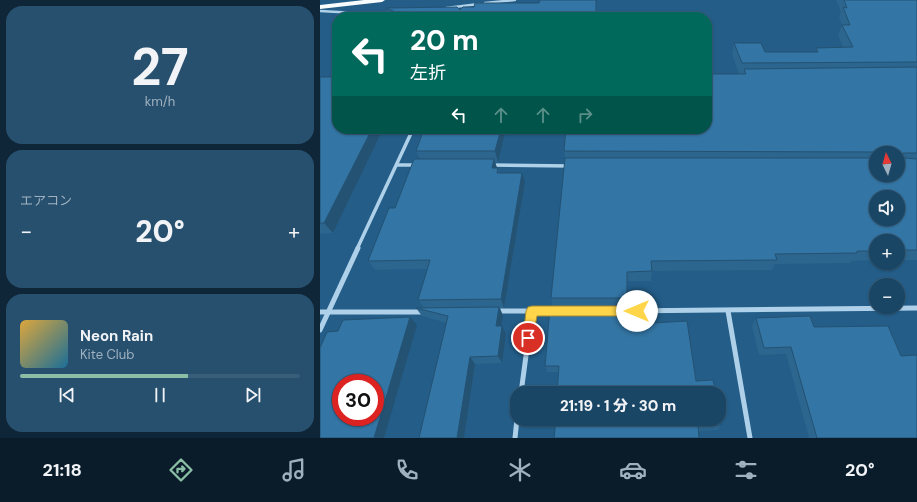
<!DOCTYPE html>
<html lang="ja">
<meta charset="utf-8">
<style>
body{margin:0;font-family:"DM Sans","Noto Sans JP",sans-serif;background:#27506f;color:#f1f3f6;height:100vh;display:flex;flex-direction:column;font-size:15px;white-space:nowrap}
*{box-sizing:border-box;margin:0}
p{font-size:13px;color:#9fb1bf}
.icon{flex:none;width:22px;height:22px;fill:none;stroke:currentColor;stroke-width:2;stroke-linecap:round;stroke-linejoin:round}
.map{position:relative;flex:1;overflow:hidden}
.side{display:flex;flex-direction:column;gap:6px;padding:6px;background:#0e2638;width:320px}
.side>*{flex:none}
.guide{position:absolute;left:12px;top:12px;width:380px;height:122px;border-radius:16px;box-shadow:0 1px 3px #0004,0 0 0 1px #385e7a;background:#00695c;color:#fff;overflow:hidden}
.needle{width:26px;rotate:355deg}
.tools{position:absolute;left:549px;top:146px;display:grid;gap:8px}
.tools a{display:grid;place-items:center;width:36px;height:36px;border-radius:50%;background:#1a4666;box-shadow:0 1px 3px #0004,0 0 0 1px #385e7a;font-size:20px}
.speed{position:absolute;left:12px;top:374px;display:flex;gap:8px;font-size:20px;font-weight:700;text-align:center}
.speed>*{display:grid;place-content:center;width:52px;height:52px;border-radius:50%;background:#1a4666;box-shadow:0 1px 3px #0004,0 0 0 1px #385e7a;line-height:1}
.speed .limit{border:6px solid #d22;background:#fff;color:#111}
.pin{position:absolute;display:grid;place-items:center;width:34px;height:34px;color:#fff;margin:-17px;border:2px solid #fff;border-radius:50%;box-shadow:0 1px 4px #0007}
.me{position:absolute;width:44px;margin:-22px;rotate:270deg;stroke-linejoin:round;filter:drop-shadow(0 0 3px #0008)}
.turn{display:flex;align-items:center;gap:14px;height:84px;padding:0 12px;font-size:18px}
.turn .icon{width:52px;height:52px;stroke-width:2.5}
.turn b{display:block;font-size:28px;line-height:34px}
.lanes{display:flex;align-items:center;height:38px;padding:0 12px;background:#0003;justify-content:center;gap:20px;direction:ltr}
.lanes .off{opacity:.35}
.big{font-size:30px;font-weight:800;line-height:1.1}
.side .tile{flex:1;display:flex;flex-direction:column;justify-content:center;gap:6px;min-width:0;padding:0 14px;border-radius:16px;background:#27506f}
.side .dial{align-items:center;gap:0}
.dial b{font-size:52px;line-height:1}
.song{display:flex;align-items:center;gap:12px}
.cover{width:48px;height:48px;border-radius:6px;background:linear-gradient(135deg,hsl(40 70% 55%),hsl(200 70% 35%))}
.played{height:4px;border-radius:2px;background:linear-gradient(90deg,#8abfa5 60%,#385e7a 60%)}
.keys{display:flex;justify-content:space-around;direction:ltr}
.heat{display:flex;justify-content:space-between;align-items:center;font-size:22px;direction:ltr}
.trip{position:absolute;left:190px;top:386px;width:216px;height:40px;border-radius:16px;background:#1a4666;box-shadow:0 1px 3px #0004,0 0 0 1px #385e7a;font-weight:800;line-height:40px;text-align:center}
.tabs{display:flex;height:64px;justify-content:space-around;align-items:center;background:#0a1c29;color:#9fb1bf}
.tabs .icon{width:28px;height:28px}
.tabs .current{color:#8abfa5}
.tabs b{font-size:18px;color:#f1f3f6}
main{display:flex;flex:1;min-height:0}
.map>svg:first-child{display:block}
</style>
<main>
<section class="side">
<div class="tile dial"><b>27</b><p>km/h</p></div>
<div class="tile"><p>エアコン</p>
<div class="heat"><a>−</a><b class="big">20°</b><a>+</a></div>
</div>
<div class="tile">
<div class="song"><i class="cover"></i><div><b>Neon Rain</b><p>Kite Club</p></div></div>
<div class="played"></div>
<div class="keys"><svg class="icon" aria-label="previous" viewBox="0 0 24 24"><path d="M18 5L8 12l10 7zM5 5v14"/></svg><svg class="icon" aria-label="pause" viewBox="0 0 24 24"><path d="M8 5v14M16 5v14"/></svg><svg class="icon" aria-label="next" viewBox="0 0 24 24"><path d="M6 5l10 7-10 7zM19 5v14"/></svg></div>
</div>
</section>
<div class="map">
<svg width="597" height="438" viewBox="0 0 597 438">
<rect width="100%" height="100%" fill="#235d88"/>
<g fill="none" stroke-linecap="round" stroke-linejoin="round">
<g stroke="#aed1e9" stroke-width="2">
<polyline points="62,17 65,13"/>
<polyline points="13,77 17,72"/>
</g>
<g stroke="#aed1e9" stroke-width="2.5">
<polyline points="165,3 195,0"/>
<polyline points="126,8 159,4"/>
<polyline points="0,11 55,14 73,13"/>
</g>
<g stroke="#aed1e9" stroke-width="3.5">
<polyline points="77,165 96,165"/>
<polyline points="172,165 250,166"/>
<polyline points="37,249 93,129"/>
</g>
<g stroke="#aed1e9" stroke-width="5">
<polyline points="177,311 235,311"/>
<polyline points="303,311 597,308"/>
<polyline points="408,311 430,438"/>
<polyline points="0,312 103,312"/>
<polyline points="0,330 38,248"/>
<polyline points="201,393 212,311"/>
<polyline points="195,438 197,419"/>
</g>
<polygon fill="#f8fcfe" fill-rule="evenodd" points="44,0 65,0 62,2 0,9 0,5"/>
</g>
<g fill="#2c658d" fill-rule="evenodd">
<path d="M 516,0 L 597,0 L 597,260 L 578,260 L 578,241 L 556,241 L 556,260 L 531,261 L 530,263 L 455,264 L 452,270 L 332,271 L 331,281 L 307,281 L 307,307 L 233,307 L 231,298 L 245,164 L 244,158 L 245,158 L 244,151 L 419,74 L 412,54 L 414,43 L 445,52 L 495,52 L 496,48 L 523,47 L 518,35 L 522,25 L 519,17 L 521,12 ZM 556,153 L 578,153 L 556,175 Z"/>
<polygon points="66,8 140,10 277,17 70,17"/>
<polygon points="0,77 17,129 63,129 13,233 0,234"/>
<polygon points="186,129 178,162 175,162 177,168 178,168 180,173 205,182 184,308 180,308 183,316 181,326 186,334 182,363 155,364 144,438 127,323 102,316 96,308 104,308 98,300 108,269 55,270 48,261 100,159 96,151"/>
<polygon points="436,318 494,327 581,356 597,438 489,438 466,354 439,355 432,326"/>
<polygon points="307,319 333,323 376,381 396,393 238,372 227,372 225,366"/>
<polygon points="236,419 401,425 398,430 378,431"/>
</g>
<g fill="#245273">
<polygon points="52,129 63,129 13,233 4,223"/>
<polygon points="181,129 186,129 178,162 175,151"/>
<polygon points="174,159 177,168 172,168"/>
<polygon points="202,173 205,182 184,308 181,299"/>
<polygon points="179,307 183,316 180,334 176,326"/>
<polygon points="90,317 97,325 64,438 54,438"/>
<polygon points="182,326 186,334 182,363 178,356"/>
<polygon points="150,357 155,364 144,438 137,438"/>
</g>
<g fill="#3375a4" stroke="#245273" fill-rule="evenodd">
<polygon points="220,0 276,0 276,17 84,17 85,16 66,8 137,7 140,10 143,7 154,7 155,3 219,3"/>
<polygon points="524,0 597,0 597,62 422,63 414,43 441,43 445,52 498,52 496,48 533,47 522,25 530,25 523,7 527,8"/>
<path d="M 597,67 L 597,153 L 583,153 L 582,156 L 585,158 L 597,159 L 597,250 L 578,250 L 578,241 L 556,241 L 556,251 L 537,251 L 537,253 L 455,254 L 457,260 L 331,261 L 332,271 L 307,272 L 307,298 L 231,298 L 245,158 L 244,158 L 556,158 L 556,175 L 578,175 L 578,153 L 564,153 L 563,152 L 244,151 L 246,129 L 387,129 L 387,74 L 426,74 L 424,69 ZM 556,197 L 578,197 L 578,219 L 556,219 Z"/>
<polygon points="0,77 17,77 17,129 52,129 4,223 0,223"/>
<polygon points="104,129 181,129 175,151 96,151"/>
<polygon points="94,159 174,159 172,168 178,168 177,173 202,173 181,299 98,300 110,260 48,261 69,208 75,208"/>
<polygon points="179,307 176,326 182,326 178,356 150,357 137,438 99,438 128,316 96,308"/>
<polygon points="307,307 307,319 332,318 333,323 367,321 376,381 393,380 396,393 237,393 239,366 225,366 230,308"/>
<polygon points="490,316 494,327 568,326 581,356 597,355 597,438 497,438 471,347 444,348 436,318"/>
<path d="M 90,317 L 54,438 L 0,438 L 0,348 L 7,332 L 18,331 L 23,320 ZM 21,383 L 55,383 L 55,417 L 21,417 Z"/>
<polygon points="399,412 401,425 378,426 379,438 234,438 236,419 399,419"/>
</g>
<polygon fill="#ffd54a" stroke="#a68a30" points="212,306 317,306 321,307 323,311 321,314 317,316 217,316 212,342 208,343 204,342 203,338 206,311 208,307"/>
</svg>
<div class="tools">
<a><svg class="needle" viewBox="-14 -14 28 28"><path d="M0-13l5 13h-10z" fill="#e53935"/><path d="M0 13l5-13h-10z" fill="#9fb1bf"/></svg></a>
<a><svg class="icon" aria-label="sound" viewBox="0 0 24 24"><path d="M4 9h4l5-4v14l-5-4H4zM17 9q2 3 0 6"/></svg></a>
<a>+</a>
<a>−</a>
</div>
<div class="speed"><div class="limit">30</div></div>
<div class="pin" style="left:208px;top:338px;background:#d93025"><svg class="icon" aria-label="arrive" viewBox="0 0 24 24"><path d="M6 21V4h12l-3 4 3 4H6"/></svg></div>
<svg class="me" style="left:317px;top:311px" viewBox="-20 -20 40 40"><circle r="19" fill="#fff"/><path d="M0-13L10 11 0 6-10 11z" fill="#ffd54a"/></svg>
<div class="trip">21:19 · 1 分 · 30 m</div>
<div class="guide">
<div class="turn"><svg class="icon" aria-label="left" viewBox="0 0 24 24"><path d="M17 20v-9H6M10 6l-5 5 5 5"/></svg><div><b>20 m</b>左折</div></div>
<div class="lanes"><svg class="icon" aria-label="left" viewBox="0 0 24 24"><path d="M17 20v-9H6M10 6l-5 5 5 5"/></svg><svg class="icon off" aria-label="ahead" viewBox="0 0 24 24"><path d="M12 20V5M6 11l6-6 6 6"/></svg><svg class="icon off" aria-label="ahead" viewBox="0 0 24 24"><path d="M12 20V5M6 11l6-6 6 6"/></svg><svg class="icon off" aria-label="right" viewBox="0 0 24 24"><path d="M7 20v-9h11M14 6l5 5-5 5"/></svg></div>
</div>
</div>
</main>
<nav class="tabs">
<b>21:18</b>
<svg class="icon current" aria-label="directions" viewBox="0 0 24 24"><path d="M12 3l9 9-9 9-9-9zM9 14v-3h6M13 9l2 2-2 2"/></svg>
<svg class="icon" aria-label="music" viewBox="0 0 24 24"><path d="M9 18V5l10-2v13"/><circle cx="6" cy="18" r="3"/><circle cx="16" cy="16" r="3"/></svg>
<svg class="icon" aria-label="phone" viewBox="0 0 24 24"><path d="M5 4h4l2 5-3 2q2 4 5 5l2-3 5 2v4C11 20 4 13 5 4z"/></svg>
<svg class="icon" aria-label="climate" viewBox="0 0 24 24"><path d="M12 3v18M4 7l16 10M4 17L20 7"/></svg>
<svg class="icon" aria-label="car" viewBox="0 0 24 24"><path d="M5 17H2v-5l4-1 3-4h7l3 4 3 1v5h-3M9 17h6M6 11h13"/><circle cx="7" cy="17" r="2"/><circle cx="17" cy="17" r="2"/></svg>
<svg class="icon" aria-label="filters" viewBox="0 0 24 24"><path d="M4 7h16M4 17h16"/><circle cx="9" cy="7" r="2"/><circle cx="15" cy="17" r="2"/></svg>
<b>20°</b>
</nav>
